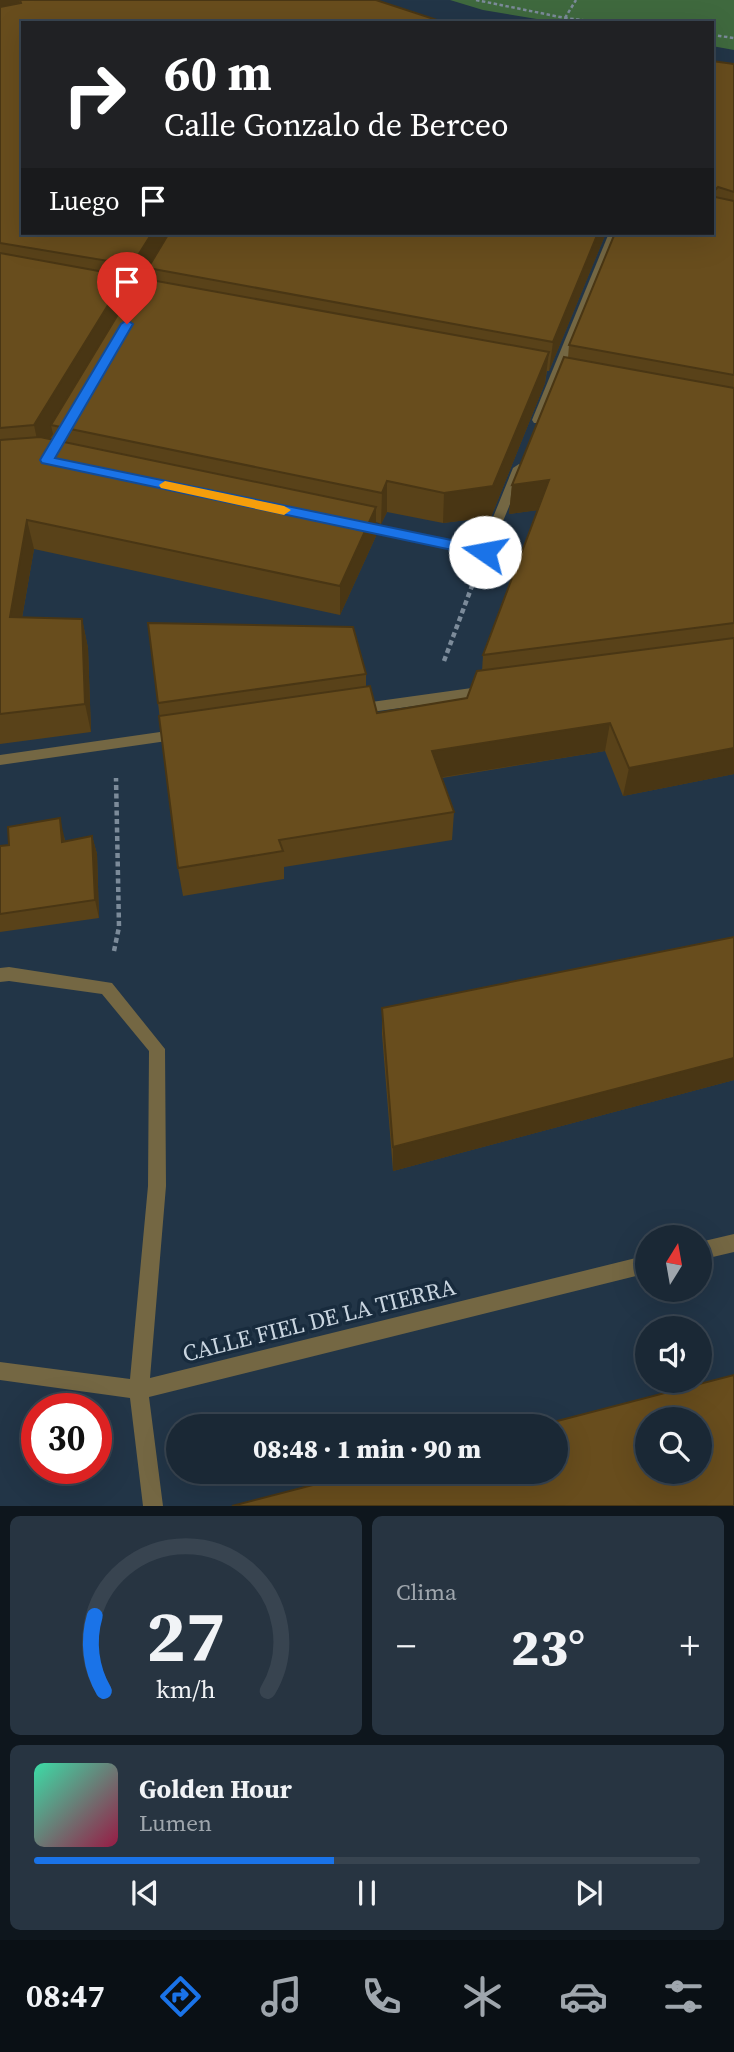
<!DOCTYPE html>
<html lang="es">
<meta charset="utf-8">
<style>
body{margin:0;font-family:"Source Serif 4",serif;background:#273441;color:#f1f3f6;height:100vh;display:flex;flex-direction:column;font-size:26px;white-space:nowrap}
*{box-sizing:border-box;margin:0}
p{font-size:23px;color:#9fa6ad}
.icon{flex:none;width:38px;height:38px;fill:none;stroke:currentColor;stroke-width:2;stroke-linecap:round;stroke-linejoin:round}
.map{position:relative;height:1506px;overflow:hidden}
.details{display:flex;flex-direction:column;gap:10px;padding:10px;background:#0e161d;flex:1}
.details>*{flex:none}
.banner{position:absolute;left:21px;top:21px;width:693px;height:214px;border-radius:0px;box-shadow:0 7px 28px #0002,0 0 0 2px #384450;background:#202124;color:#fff;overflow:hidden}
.needle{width:46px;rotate:11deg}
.fabs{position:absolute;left:635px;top:1225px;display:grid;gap:14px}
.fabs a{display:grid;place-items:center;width:77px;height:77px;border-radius:50%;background:#1a2835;box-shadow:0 7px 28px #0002,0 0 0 2px #384450;font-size:35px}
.speed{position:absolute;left:21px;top:1393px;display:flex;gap:14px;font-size:35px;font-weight:700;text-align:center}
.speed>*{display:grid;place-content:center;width:91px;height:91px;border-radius:50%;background:#1a2835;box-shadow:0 7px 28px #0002,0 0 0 2px #384450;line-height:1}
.speed .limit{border:10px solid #d22;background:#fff;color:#111}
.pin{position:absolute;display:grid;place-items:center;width:60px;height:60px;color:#fff;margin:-72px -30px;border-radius:50% 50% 50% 0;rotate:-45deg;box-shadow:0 0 7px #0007}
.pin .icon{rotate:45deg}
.me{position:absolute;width:77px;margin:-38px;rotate:282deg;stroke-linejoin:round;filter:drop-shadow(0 0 5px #0008)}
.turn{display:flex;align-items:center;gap:24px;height:147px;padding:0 28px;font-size:32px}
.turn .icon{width:91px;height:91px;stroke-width:2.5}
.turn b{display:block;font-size:49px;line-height:60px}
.then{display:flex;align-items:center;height:66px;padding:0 28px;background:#0003;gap:14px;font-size:26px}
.big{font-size:52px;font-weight:800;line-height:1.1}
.details .card{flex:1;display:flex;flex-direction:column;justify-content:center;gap:10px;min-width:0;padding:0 24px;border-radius:10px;background:#273441}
.details .dial{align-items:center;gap:0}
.dial svg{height:182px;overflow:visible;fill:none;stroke:#384450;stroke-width:7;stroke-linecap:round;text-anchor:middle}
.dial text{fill:#f1f3f6;stroke:none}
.song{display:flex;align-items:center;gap:21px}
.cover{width:84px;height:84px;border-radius:10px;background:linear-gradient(135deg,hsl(160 70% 55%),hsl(340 70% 35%))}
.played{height:7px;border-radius:4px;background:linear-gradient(90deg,#1a73e8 45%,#384450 45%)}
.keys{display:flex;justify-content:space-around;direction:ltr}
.heat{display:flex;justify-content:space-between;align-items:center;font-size:38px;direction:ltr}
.details .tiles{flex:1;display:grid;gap:10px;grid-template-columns:1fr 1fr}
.card:last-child{grid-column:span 2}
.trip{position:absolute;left:166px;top:1414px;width:402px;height:70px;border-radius:35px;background:#1a2835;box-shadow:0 7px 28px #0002,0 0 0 2px #384450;font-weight:800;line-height:70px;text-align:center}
.tab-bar{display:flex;height:112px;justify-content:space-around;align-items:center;background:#0a1015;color:#9fa6ad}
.tab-bar .icon{width:49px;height:49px}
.tab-bar .active{color:#1a73e8}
.tab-bar b{font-size:32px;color:#f1f3f6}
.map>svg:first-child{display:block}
</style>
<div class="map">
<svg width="734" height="1506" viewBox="0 0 734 1506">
<rect width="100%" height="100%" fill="#223547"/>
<polygon fill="#3f693e" points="450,0 734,0 734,50 712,46 712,23 561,23 483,10"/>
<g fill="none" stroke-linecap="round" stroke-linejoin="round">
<g stroke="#7c8b9a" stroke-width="2.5" stroke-dasharray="3.5 2.5" stroke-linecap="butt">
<polyline points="476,0 565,18 606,23"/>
<polyline points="565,18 576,0"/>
<polyline points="712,35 734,38"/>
</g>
<polyline stroke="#7c8b9a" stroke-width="3.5" stroke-dasharray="4.5 2.5" stroke-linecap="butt" points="471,588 473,584"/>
<g stroke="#7c8b9a" stroke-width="4.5" stroke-dasharray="5 3.5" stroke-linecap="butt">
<polyline points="444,661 472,586"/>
<polyline points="114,951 119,927 116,778"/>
</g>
<g fill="#746743" fill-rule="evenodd">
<polygon points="609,233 619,233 544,420 542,423 534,423 532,420"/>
<polygon points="519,464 525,468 489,555 485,556 358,530 352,526 358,522 481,547 513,468"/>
<polygon points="486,686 493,691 486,696 357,714 350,709 357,704"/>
<polygon points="181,729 188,734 181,739 0,765 0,755"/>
<polygon points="9,967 112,983 165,1049 166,1186 150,1378 648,1255 648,1273 149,1397 163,1506 143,1506 130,1398 0,1380 0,1362 130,1379 148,1186 149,1051 102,994 9,981 0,982 0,968"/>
<polygon points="734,1234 734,1252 700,1260 700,1242"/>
</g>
</g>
<g fill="#594219">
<polygon points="0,0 376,0 23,233 606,233 549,371 547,371 545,383 491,517 443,523 387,512 381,524 376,522 376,536 340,615 34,549 22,618 82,619 88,648 91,732 0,744"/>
<polygon points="712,61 734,64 734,774 623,796 605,751 442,778 454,812 452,840 284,867 284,879 183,896 178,868 158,703 366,674 366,686 377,713 467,698 482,671 483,655 538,510 509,514 512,485 568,358 569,345 712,233"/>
<polygon points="64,836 65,841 92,836 97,854 99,918 0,932 0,846"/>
<polygon points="734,937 734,1080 393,1171 382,1034 382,1008"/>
</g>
<g fill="#493614">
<polygon points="0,0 19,0 23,21 0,24"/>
<polygon points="152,233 173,233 148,268 148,274 136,294 132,265"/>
<polygon points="598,233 606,233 549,371 553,342"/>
<polygon points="126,276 130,305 51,425 53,434 40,454 34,425"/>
<polygon points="549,352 545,383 491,517 443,523 444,493"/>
<polygon points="549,480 546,509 509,514 512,485"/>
<polygon points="387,481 387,512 381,524 382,493"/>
<polygon points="376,507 376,536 340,615 340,586"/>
<polygon points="27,520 34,549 17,646 10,617"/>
<polygon points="82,619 88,648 91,732 85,704"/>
<polygon points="610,723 605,751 431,779 432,751"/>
<polygon points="734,748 734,774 623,796 629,768"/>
<polygon points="60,818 64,836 67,859 62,842"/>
<polygon points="92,836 97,854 99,918 95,900"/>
<polygon points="734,1058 734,1080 393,1171 393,1147"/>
</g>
<g fill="#684d1d" stroke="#493614" stroke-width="2" fill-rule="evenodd">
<polygon points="20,0 376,0 446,23 23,23 23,233 152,233 132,265 0,243 0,7 21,3"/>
<polygon points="712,61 734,64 734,192 718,187 715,190 715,197 734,201 734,375 569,345 615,233 712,233"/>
<polygon points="169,233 598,233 553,342 148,268"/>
<polygon points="0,253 126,276 34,425 0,428"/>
<polygon points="140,278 549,352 493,486 444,493 387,481 382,493 51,425"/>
<polygon points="564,357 734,388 734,623 483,655 549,480 512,485"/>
<polygon points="40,437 376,507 340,586 27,520 10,617 82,619 85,704 0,714 0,440"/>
<polygon points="148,623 353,627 366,674 158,703"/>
<polygon points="734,638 734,748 629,768 610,723 432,751 454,812 279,840 283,851 178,868 159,716 370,686 377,713 467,698 477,671"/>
<polygon points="60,818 62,842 92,836 95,900 0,914 0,846 9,845 8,827"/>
<polygon points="734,937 734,1058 393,1147 382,1008"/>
<path d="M 734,1375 L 734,1506 L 232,1506 L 363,1472 L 556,1472 L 556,1426 L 538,1426 ZM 648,1419 L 700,1419 L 700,1472 L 648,1472 Z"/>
</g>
<polygon fill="#1a73e8" stroke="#114b97" stroke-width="2" points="127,320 133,324 55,458 485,547 492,552 490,556 485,557 42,463 40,460 121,324"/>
<polygon fill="#f59e0b" points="165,481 284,506 291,510 284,515 161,488 159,485"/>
<g text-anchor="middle" stroke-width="7" stroke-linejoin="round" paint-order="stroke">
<g font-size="23" fill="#c9d5e0" stroke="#182b3d">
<text transform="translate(319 1320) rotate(-14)" y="8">CALLE FIEL DE LA TIERRA</text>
</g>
</g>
</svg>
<div class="fabs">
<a><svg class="needle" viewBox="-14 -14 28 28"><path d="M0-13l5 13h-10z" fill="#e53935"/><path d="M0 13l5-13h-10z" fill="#9fa6ad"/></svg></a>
<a><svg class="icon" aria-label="sound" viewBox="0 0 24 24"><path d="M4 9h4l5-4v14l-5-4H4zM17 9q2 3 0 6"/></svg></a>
<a><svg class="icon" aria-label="search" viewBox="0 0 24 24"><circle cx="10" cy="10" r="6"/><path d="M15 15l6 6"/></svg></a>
</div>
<div class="speed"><div class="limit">30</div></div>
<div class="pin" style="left:127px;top:324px;background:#d93025"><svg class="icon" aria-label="arrive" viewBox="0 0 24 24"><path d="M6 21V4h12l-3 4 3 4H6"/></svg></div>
<svg class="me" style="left:485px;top:552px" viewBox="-20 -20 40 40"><circle r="19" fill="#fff"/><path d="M0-13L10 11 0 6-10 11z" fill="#1a73e8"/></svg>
<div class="trip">08:48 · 1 min · 90 m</div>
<div class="banner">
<div class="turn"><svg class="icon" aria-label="right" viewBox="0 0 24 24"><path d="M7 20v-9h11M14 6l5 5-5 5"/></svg><div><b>60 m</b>Calle Gonzalo de Berceo</div></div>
<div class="then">Luego<svg class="icon" aria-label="arrive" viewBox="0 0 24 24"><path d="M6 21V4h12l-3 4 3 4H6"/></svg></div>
</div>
</div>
<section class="details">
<div class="tiles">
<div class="card dial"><svg viewBox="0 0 100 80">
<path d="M14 69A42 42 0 1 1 86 69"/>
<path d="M14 69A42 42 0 0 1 10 36" stroke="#1a73e8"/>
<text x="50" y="56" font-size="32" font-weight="700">27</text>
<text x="50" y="72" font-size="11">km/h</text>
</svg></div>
<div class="card"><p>Clima</p>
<div class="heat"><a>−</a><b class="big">23°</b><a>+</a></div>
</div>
<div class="card">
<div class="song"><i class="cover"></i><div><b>Golden Hour</b><p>Lumen</p></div></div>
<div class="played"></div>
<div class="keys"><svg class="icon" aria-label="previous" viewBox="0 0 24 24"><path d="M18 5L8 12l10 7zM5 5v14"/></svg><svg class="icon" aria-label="pause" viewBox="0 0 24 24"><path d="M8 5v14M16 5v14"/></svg><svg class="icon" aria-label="next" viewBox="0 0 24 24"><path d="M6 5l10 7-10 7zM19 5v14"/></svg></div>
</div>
</div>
</section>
<nav class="tab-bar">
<b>08:47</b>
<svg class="icon active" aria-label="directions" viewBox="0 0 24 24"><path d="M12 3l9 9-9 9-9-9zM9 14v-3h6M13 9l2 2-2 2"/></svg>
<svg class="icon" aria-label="music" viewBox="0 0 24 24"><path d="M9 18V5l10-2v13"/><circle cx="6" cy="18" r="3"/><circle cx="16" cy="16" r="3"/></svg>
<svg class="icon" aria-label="phone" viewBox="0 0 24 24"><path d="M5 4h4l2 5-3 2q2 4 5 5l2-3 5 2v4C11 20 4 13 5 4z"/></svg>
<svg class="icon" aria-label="climate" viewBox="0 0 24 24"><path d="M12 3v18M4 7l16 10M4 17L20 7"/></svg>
<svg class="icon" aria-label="car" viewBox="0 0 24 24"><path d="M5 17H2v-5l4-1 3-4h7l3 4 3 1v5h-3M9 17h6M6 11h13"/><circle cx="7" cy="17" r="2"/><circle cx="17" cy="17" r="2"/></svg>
<svg class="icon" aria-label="filters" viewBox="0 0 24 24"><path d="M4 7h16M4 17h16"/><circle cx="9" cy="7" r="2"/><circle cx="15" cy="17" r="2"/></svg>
</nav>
